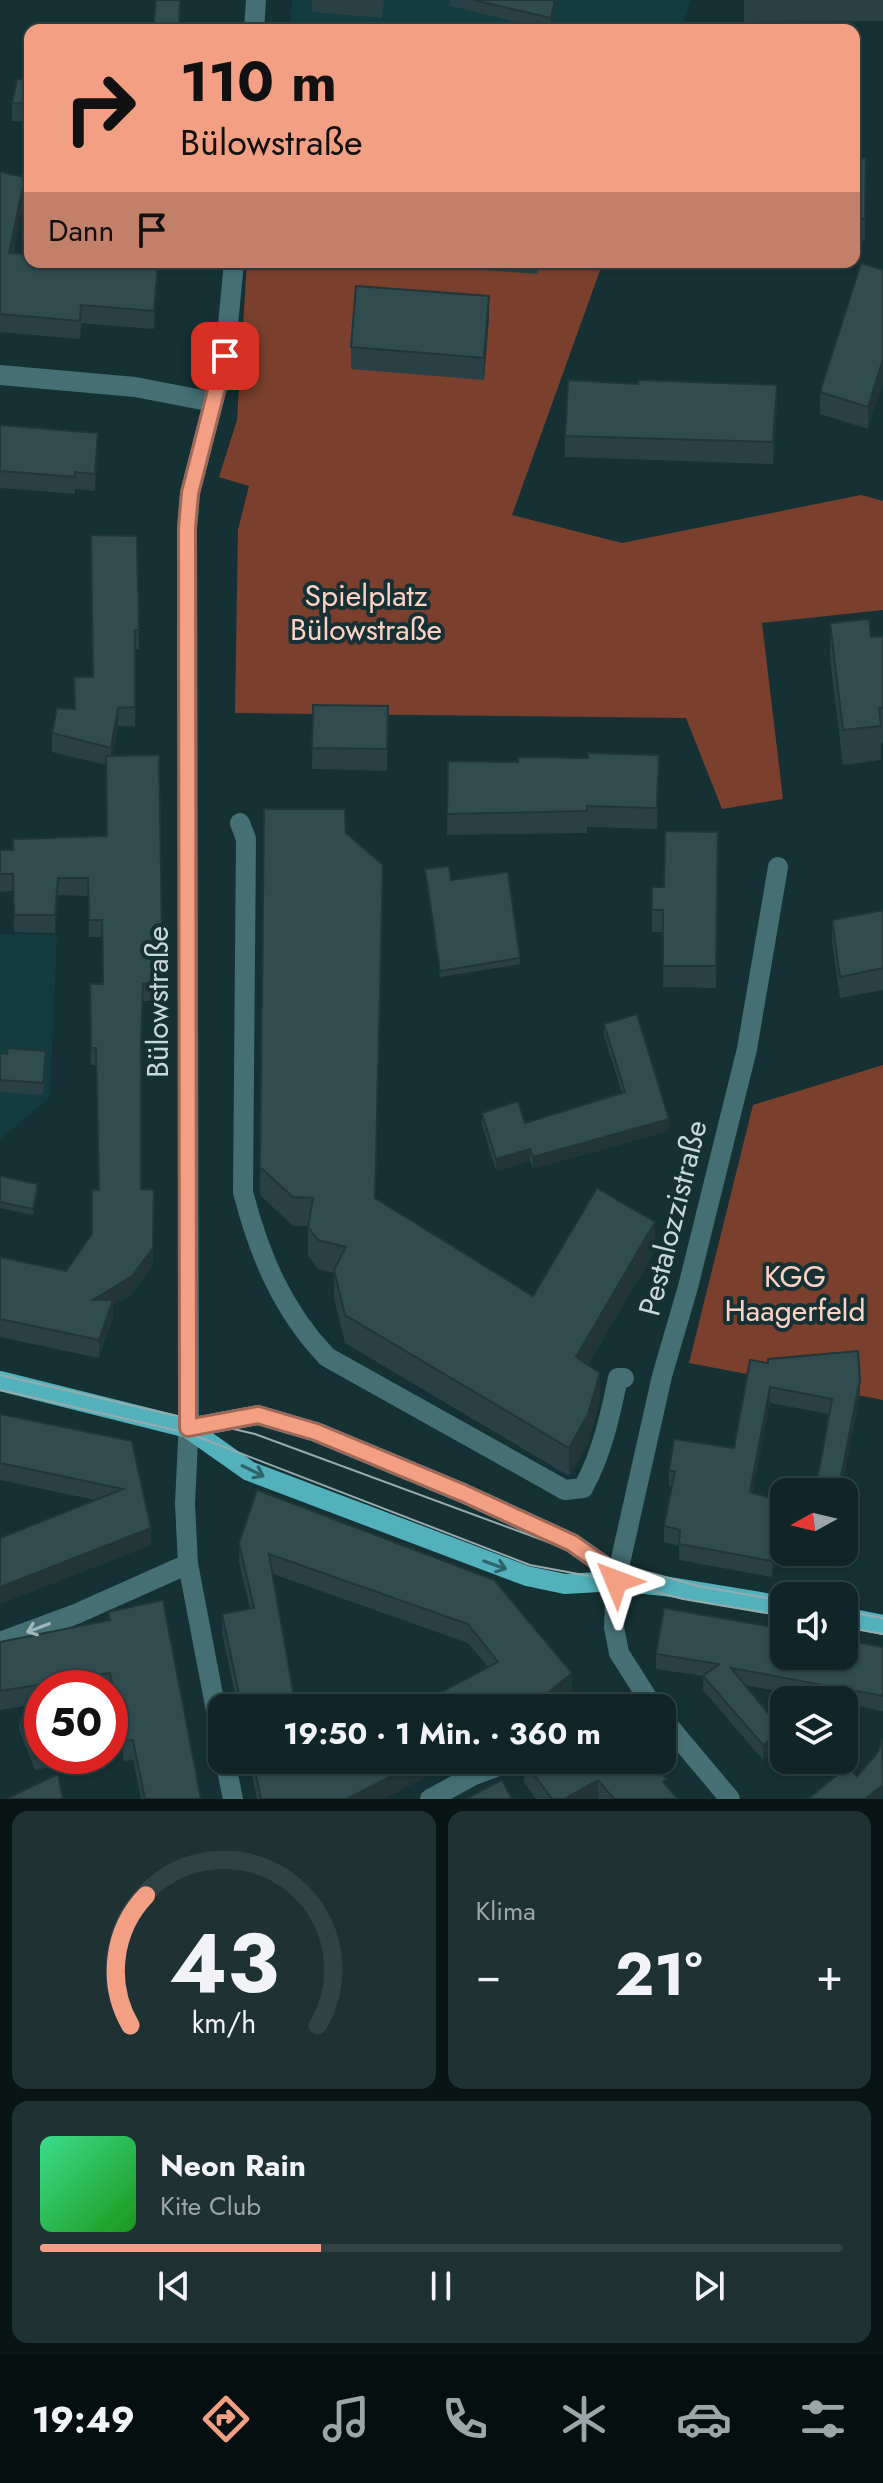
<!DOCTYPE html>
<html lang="de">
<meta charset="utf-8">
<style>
body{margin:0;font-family:Jost,sans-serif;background:#1e3133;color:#f1f3f6;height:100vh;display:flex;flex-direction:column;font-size:30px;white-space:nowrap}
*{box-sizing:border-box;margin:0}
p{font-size:26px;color:#9ca5a7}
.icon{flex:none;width:44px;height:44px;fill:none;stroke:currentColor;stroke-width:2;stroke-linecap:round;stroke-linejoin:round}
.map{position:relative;height:1799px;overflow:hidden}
.panel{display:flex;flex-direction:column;gap:12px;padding:12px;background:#091415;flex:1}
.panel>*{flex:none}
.guide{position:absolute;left:24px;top:24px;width:836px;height:244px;border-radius:16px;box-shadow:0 2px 6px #0004,0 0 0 2px #304244;background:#f39f84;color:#111;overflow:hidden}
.needle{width:52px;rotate:262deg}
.controls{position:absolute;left:770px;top:1478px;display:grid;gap:16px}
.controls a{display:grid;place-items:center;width:88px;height:88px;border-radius:16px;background:#102527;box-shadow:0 2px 6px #0004,0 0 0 2px #304244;font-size:40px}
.speed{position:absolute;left:24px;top:1670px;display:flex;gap:16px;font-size:40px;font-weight:700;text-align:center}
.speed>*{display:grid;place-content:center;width:104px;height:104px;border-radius:50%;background:#102527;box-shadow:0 2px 6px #0004,0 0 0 2px #304244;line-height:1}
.speed .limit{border:12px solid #d22;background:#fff;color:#111}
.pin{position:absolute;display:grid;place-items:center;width:68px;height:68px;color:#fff;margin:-34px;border-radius:16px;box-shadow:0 4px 12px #0006}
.me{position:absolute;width:88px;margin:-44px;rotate:314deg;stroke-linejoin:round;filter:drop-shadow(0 0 6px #0008)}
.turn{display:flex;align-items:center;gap:28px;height:168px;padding:0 24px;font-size:36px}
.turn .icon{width:104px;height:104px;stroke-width:2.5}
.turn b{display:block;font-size:56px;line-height:68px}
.then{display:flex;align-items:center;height:76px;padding:0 24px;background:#0003;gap:16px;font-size:30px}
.big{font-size:60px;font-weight:700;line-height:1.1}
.panel .widget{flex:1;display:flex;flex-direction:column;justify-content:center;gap:12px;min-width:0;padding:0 28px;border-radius:16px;background:#1e3133}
.panel .dial{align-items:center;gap:0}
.dial svg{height:208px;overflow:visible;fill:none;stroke:#304244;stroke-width:7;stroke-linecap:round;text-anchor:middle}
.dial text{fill:#f1f3f6;stroke:none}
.song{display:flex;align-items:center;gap:24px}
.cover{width:96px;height:96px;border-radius:12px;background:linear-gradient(135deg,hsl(150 70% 55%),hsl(120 70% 35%))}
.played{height:8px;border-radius:4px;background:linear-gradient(90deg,#f39f84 35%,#304244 35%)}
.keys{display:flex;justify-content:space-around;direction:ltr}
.heat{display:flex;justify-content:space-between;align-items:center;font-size:44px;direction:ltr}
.panel .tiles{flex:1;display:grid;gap:12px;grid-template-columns:1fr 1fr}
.widget:last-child{grid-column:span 2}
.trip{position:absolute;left:208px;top:1694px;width:468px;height:80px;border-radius:16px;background:#102527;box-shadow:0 2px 6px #0004,0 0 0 2px #304244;font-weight:700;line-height:80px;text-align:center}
.menu{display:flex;height:128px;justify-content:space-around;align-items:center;background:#060f10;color:#9ca5a7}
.menu .icon{width:56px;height:56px}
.menu .current{color:#f39f84}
.menu b{font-size:36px;color:#f1f3f6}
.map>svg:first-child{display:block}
</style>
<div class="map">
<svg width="883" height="1799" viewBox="0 0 883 1799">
<rect width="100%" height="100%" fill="#153134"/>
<g fill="#143b3f">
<polygon points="292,0 515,0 511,20 550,30 558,0 691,0 681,30 290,30"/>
<polygon points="0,934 57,935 50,1097 0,1140"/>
</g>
<g fill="#7b402d">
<polygon points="247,262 603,262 512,515 622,543 861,495 883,501 883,610 762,623 783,799 722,809 686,718 235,713 238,530 249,486 219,477 237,420"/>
<polygon points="883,1065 883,1400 689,1363 753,1105"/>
</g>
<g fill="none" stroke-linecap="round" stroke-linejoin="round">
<g stroke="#456f74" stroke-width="20">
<polyline points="254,30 256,0"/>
<polyline points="0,375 135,387 213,402"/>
<path d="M 240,823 L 246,839 L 243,1192 C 259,1254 282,1310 327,1357 L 565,1490 L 583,1488 C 602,1454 610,1416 618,1378 L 624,1378"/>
<polyline points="0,1642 76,1614 188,1564"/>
<polyline points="654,1708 619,1653 614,1627 616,1581 662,1376 688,1287 747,1049 778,867"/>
<polyline points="662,1718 730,1799"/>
<polyline points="222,1742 188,1564 185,1504 189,1419 187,528 190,493 225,356 234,262"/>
<polyline points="225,1760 233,1799"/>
<polyline points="430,1799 474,1775 515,1760"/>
</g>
<g stroke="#53b1bb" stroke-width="20">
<polyline points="0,1381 188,1428 249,1471 527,1576 565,1584 616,1581 664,1586 784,1606"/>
<polyline points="188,1428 258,1415 316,1432 463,1493 572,1543 602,1564 616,1581"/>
<polyline points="844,1617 883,1625"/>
</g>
<g stroke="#97aaac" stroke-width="2">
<polyline points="0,1375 255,1434 575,1552 698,1586 784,1601"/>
<polyline points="0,1390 188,1433 530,1565 616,1581 683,1599 784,1616"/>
<polyline points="844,1611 883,1618"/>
<polyline points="844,1627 883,1634"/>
</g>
</g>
<g fill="#294144">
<polygon points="312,0 384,0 382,18 312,12"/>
<polygon points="450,0 558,0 551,30 450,6"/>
<polygon points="744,0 883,0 883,21 744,22"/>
<polygon points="30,80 30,122 12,121 12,103"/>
<polygon points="854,158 866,158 865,241 854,240"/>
<polygon points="0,172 25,195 13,253 30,262 159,262 154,329 81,323 80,339 0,332"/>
<polygon points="460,262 538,262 537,274 460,268"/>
<polygon points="883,270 883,381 868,429 820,414 820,392"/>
<polygon points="489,318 484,380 351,369 351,347"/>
<polygon points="638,384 777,407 773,464 565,457 565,436"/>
<polygon points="0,425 98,450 95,491 75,489 75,494 0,488"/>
<polygon points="137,536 139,649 135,649 135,726 118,726 113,755 159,755 163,1001 143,1001 141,1064 141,1189 153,1265 132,1294 113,1305 113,1317 99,1358 0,1337 0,1257 66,1271 92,1234 99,1190 96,1065 91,1065 90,984 103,984 102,937 89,937 88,896 58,895 55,933 14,932 13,891 0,892 0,850 13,850 107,836 106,765 52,752 52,733 74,709 93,677"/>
<polygon points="830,623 871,637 883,636 883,742 881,742 881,760 843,765 830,658"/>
<polygon points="313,705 388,706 387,771 312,769"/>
<polygon points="448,761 659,777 657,829 587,827 587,833 447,835"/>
<polygon points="264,809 346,833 383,894 375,1199 533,1296 655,1251 588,1365 600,1401 588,1443 569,1476 345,1343 334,1298 334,1273 318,1269 308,1256 308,1226 293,1226 260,1195"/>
<polygon points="718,832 716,988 663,987 663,932 652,932 652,910 664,887"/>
<polygon points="425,869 451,880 520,958 520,964 440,977"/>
<polygon points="883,910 883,990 840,998 832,942 832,920"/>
<polygon points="604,1024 669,1131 533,1169 530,1161 496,1171 482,1125 482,1113 525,1123 622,1093 604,1036"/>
<polygon points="0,1053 46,1063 43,1095 0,1092"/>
<polygon points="0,1176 38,1190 33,1215 0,1208"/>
<polygon points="768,1363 860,1396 829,1414 770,1403 752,1493 783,1518 772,1577 679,1560 679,1546 664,1542 664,1526 672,1486 669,1486 669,1471 734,1448"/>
<polygon points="0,1414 132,1441 151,1545 0,1604 0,1538 95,1500 0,1480"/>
<polygon points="239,1543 494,1580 572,1692 552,1708 411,1708 488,1667 468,1643 273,1574 296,1708 238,1708 222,1633 222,1614 250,1609 239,1562"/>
<polygon points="108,1612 201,1799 141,1799 133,1760 124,1761 110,1688 42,1688 42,1703 0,1710 0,1642 108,1621"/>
<polygon points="883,1647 883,1711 844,1704 844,1700 825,1700 745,1685 782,1745 763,1760 703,1690 703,1676 656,1669 656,1654"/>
<polygon points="19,1718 42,1756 87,1756 87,1760 35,1770 19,1730"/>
<polygon points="249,1760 304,1760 305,1764 312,1760 459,1760 383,1799 257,1799"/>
<polygon points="524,1761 667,1786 678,1799 536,1799 524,1782"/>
</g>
<g fill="#223537">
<polygon points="555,0 558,0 551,30 551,18"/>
<polygon points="25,177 25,195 9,271 9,253"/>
<polygon points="158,262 159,262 154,329 154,311"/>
<polygon points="489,296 489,318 484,380 484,358"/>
<polygon points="883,359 883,381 868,429 868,407"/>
<polygon points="777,385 777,407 773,464 773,442"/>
<polygon points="98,433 98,450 95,491 95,474"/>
<polygon points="118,708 118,726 111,766 111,748"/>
<polygon points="383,865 383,894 375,1227 375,1198"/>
<polygon points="58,878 58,895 55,933 55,915"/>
<polygon points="669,1119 669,1131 533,1169 533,1157"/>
<polygon points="530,1149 530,1161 496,1171 496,1159"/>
<polygon points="154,1190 153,1265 132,1294 113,1305 113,1317 99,1358 99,1340 93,1300"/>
<polygon points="655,1222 655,1251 576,1385 576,1357"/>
<polygon points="600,1373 600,1401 588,1443 569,1476 569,1448"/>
<polygon points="860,1380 860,1396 841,1492 838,1492"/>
<polygon points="770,1387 770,1403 750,1508 750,1492"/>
<polygon points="783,1502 783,1518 772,1577 772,1561"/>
<polygon points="151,1528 151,1545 0,1604 0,1587"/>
<polygon points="572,1673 572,1692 552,1708 524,1708"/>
<polygon points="782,1730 782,1745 763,1760 763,1745"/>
<polygon points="422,1760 459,1760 383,1799 347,1799"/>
<polygon points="598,1780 598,1799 564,1799"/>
<polygon points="883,1785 882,1799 865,1799"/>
</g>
<g fill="#304c4f" stroke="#223537" stroke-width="2">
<polygon points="156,0 180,0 179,30 153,30"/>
<polygon points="474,0 555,0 551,18"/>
<polygon points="58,27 104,30 58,30"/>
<polygon points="17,79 30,80 30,104 12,103"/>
<polygon points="854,158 866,158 865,219 854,219"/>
<polygon points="0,172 25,177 9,253 30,254 30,262 158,262 154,311 81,305 80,321 0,314"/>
<polygon points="861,263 883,270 883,359 868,407 820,392"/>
<polygon points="356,286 489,296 484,358 351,347"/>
<polygon points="568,380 638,384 638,380 777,385 773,442 565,436"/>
<polygon points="0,425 98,433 95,474 75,472 75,477 0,471"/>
<polygon points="91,535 137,536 139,630 135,630 135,707 118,708 111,748 52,733 57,708 75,709 74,677 93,677"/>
<polygon points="869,619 871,637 883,636 883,708 879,708 881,726 843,730 830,623"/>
<polygon points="313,705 388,706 387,749 312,748"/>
<polygon points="588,753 659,755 657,808 587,806 587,811 447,814 448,761 518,762 518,757 588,758"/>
<polygon points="159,755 163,983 143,984 141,1047 141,1189 154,1190 153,1248 132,1276 93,1300 113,1300 99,1340 0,1319 0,1257 66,1271 92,1234 92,1189 99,1190 96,1048 91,1048 90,984 103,984 102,920 89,920 88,878 58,878 55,915 14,915 13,874 0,874 0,850 13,850 13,839 107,836 106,756"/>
<polygon points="264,809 345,809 346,833 383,865 375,1198 533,1296 597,1188 655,1222 576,1357 600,1373 588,1414 569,1448 345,1315 334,1270 346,1247 318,1240 308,1227 313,1198 293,1197 260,1167"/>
<polygon points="665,831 718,832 716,966 663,966 663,910 652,910 652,887 664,887"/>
<polygon points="449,866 451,880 508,872 520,958 440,971 425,869"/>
<polygon points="883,910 883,968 840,977 832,920"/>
<polygon points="637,1014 669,1119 533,1157 530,1149 496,1159 482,1113 518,1101 525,1123 625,1092 604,1024"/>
<polygon points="8,1048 46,1051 43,1083 0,1080 0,1053 7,1054"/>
<polygon points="0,1176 38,1184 33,1209 0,1202"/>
<polygon points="858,1351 860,1380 838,1492 815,1492 832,1399 770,1387 750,1492 783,1502 772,1561 679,1544 680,1530 664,1526 675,1471 669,1471 674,1439 734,1448 750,1360 768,1363 768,1359"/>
<polygon points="0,1414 132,1441 151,1528 0,1587 0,1538 123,1489 0,1463"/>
<polygon points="257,1490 494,1580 572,1673 538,1701 524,1708 411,1708 498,1662 468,1624 269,1554 296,1708 242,1708 222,1614 254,1608 239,1543"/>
<polygon points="163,1600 201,1799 145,1799 133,1740 124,1741 110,1673 0,1691 0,1642 110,1620 108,1612"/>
<polygon points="664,1608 784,1629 784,1656 844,1656 844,1640 883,1647 883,1696 731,1668 782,1730 763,1745 703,1676 719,1664 656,1654"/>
<polygon points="19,1718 42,1722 42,1756 45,1756 35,1758"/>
<polygon points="882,1738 883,1785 865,1799 808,1799 848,1766 857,1777 878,1752"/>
<polygon points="253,1760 304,1760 305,1764 312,1760 422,1760 347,1799 261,1799"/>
<polygon points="526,1760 651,1760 667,1779 663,1782 678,1799 614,1799 598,1780 564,1799 552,1799 524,1761"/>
<polygon points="58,1774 63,1799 6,1799"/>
<polygon points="502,1780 512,1799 466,1799"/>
</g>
<defs><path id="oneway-shaft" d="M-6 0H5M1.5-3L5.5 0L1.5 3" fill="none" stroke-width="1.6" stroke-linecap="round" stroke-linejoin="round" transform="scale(2)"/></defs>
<g stroke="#2e646a">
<use href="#oneway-shaft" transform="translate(253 1471) rotate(26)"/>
<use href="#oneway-shaft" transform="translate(495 1565) rotate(20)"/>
</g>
<use stroke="#a1b8bb" href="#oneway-shaft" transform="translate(38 1628) rotate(159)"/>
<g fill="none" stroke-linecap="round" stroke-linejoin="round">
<defs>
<polyline id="route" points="225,356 190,493 187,528 188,1428 258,1415 316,1432 463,1493 572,1543 602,1564 616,1581"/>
</defs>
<use href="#route" stroke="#9e6756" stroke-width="20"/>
<use href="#route" stroke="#f39f84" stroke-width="14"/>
</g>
<g text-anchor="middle" stroke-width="8" stroke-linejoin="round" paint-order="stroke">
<g font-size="30" fill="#ffd2c4" stroke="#153134">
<text x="366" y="606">Spielplatz<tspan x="366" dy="34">Bülowstraße</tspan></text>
<text x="795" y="1287">KGG<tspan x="795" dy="34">Haagerfeld</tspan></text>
</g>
<g font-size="30" fill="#c8d7d9" stroke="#153134">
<text transform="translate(158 1002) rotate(-90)" y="10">Bülowstraße</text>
<text transform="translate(673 1218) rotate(-76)" y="10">Pestalozzistraße</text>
</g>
</g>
</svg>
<div class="controls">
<a><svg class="needle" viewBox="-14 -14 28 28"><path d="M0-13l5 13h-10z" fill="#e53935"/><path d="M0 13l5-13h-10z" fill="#9ca5a7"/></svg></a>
<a><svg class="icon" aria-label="sound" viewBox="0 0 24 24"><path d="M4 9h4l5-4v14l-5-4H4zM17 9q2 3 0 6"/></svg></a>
<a><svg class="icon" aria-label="layers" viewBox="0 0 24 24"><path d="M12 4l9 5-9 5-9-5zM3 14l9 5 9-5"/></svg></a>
</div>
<div class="speed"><div class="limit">50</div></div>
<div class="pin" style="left:225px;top:356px;background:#d93025"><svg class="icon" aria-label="arrive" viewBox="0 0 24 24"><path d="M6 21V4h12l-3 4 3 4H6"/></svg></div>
<svg class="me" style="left:616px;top:1581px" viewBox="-20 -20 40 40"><path d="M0-17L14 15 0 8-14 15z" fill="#f39f84" stroke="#fff" stroke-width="4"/></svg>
<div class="trip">19:50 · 1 Min. · 360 m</div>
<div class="guide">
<div class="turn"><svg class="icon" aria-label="right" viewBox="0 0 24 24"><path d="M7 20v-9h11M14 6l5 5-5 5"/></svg><div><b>110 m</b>Bülowstraße</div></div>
<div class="then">Dann<svg class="icon" aria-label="arrive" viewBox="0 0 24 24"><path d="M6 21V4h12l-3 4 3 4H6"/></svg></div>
</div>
</div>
<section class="panel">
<div class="tiles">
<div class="widget dial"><svg viewBox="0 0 100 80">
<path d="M14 69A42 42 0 1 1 86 69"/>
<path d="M14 69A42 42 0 0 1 20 19" stroke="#f39f84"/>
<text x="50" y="56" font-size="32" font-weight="700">43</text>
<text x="50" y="72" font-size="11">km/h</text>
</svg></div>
<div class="widget"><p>Klima</p>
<div class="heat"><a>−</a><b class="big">21°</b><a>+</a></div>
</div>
<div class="widget">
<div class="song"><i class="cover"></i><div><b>Neon Rain</b><p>Kite Club</p></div></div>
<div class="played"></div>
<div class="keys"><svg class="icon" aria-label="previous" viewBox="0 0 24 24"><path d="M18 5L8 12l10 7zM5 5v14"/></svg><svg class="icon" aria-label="pause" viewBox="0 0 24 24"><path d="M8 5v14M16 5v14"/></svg><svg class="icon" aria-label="next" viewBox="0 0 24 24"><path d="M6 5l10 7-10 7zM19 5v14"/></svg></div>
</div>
</div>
</section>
<nav class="menu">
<b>19:49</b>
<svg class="icon current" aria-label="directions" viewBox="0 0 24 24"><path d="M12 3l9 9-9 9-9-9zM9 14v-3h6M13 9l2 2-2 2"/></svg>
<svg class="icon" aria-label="music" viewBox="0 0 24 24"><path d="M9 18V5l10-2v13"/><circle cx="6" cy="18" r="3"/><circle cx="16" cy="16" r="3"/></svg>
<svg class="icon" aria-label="phone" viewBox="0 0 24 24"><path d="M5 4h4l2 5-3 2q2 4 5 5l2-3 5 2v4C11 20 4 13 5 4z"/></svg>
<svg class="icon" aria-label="climate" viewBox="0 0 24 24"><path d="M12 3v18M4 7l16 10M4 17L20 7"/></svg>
<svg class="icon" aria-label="car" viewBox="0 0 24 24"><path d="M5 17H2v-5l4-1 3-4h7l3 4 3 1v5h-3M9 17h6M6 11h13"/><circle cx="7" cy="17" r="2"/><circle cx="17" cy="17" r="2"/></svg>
<svg class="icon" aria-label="filters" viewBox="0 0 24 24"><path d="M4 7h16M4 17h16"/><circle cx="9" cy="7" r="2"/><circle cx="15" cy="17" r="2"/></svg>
</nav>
